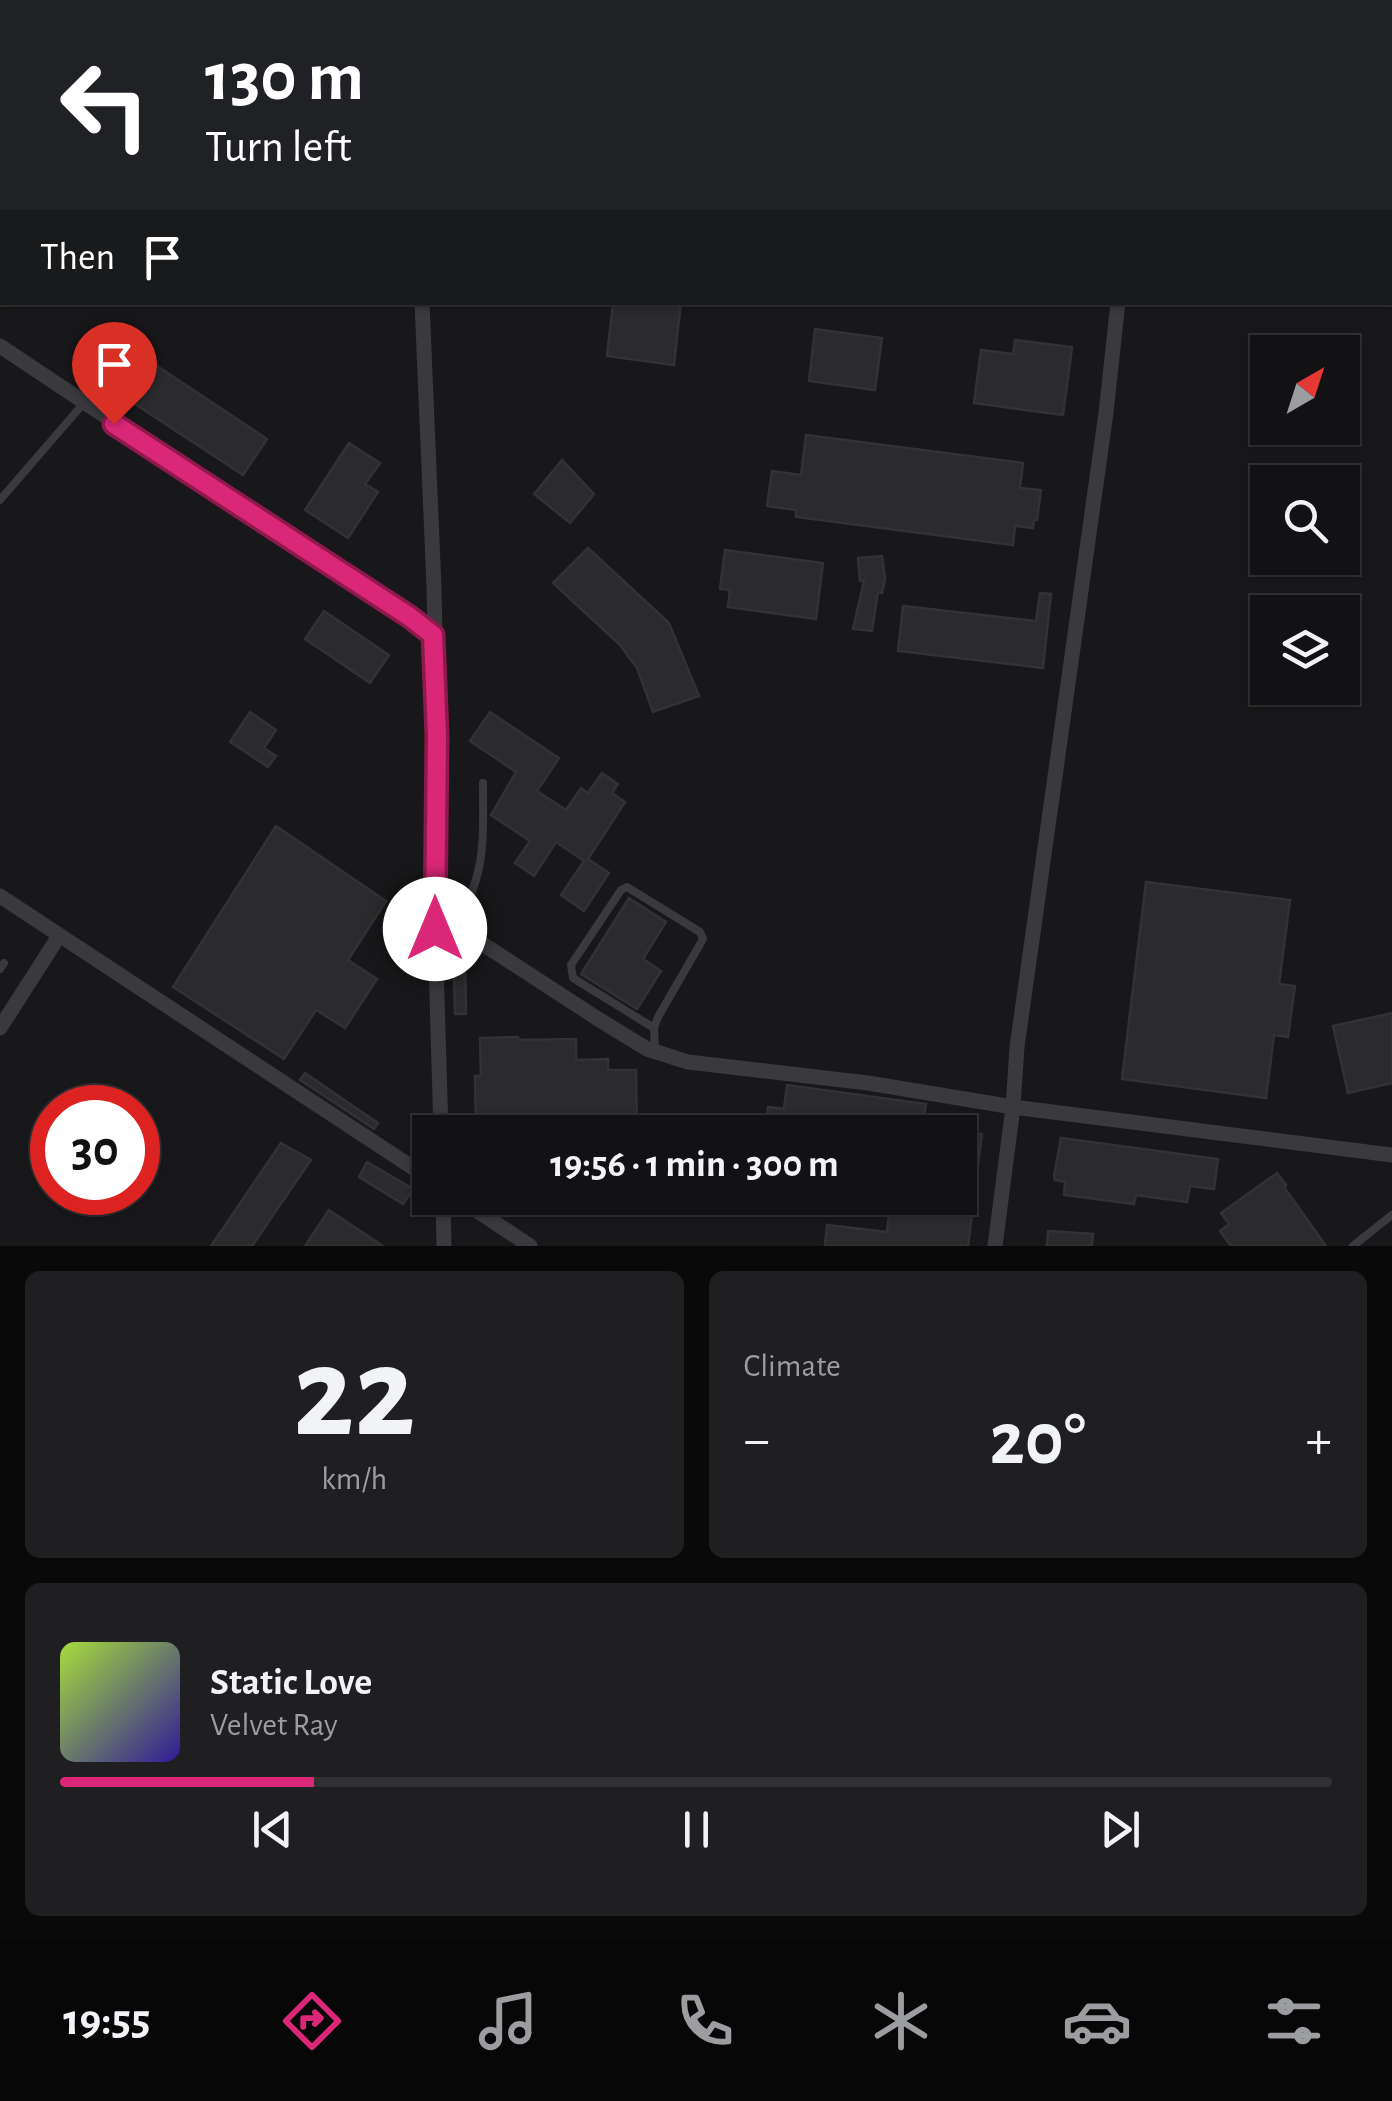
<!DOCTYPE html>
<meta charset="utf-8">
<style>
body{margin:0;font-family:"Alegreya Sans",sans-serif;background:#1f1f21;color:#f1f3f6;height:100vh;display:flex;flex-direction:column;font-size:38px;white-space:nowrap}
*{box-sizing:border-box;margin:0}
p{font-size:32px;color:#9c9da0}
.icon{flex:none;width:55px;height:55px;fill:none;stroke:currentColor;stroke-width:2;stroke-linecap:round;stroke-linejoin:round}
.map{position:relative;height:1246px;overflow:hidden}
.sheet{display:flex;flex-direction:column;gap:25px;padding:25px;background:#0a090a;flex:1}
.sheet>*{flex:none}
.guide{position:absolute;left:0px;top:0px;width:1392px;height:305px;box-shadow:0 2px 8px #0004,0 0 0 2px #313133;background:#202124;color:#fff;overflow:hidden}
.needle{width:65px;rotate:39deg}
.buttons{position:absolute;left:1250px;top:335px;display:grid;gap:20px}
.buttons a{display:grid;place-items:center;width:110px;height:110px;border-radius:0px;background:#121113;box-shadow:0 2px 8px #0004,0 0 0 2px #313133;font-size:50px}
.speed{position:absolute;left:30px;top:1085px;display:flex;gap:20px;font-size:50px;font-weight:700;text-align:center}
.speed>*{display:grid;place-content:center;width:130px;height:130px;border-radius:50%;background:#121113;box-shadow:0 2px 8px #0004,0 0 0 2px #313133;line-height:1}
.speed .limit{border:15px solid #d22;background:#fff;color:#111}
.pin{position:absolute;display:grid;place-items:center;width:85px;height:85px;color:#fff;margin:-102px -42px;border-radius:50% 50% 50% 0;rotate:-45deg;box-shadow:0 0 10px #0007}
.pin .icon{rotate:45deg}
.me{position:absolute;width:110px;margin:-55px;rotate:0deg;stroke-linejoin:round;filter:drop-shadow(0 0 8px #0008)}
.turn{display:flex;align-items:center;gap:35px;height:210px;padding:0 40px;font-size:45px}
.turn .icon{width:130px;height:130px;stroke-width:2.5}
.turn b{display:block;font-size:70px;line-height:85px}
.then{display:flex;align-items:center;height:95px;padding:0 40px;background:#0003;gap:20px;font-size:38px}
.big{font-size:75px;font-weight:700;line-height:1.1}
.sheet .tile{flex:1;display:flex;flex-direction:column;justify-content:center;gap:15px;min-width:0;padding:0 35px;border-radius:15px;background:#1f1f21}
.sheet .dial{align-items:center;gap:0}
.dial b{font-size:130px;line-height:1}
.song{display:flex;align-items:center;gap:30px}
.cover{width:120px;height:120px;border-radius:15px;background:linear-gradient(135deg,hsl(80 70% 55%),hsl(250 70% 35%))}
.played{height:10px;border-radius:5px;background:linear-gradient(90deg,#db2777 20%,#313133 20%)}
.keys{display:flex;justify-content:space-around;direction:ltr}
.heat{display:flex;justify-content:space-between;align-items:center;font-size:55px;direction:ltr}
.sheet .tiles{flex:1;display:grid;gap:25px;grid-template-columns:1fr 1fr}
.tile:last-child{grid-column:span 2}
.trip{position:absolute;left:412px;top:1115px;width:565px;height:100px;border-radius:0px;background:#121113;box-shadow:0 2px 8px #0004,0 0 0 2px #313133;font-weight:700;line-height:100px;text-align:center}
.dock{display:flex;height:160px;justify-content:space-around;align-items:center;background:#070708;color:#9c9da0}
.dock .icon{width:70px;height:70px}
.dock .active{color:#db2777}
.dock b{font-size:45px;color:#f1f3f6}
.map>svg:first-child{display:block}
</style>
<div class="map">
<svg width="1392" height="1246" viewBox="0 0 1392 1246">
<rect width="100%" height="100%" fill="#181719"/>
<g fill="#2b2a2d" stroke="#323235" stroke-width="2.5">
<polygon points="625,302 681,302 674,365 607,356 613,303"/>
<polygon points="815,329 882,338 875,390 809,381"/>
<polygon points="1015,340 1072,347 1063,415 974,403 981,350 1013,354"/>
<polygon points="136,352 267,439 243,475 112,389"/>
<polygon points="806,435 1023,463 1020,488 1041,490 1037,520 1034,520 1033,528 1015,526 1013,545 796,517 796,510 767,506 772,471 801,475"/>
<polygon points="349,443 380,463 365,484 378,492 348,538 305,510"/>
<polygon points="562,460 594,494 570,523 534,494"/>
<polygon points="588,548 669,623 699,696 653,712 637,668 620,645 553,583"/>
<polygon points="725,550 823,563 816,619 728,607 730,590 720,589"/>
<polygon points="882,556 885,579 882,593 878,592 872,631 853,629 864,581 860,581 858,558"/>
<polygon points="1040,593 1051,594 1043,668 898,651 903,606 1036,621"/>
<polygon points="324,611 389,655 370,683 305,639"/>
<polygon points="250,712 276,730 264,748 276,756 268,767 230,742"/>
<polygon points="490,712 559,758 537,791 566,810 581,788 588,793 602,773 618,784 612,793 625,802 588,859 609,873 584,911 561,895 584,861 556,842 534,876 515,863 530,841 491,815 516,772 470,741"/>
<polygon points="276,826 386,901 348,960 377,979 345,1028 316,1010 284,1059 173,987"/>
<polygon points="1146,882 1290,900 1279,984 1295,986 1288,1037 1274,1035 1266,1098 1122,1079"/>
<polygon points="629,898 666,922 643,959 661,971 637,1009 581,974"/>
<polygon points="453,944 465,946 466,1014 455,1014"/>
<polygon points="1392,1013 1392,1083 1348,1093 1333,1026"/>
<polygon points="518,1037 518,1040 576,1039 576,1060 608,1059 608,1070 636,1070 637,1132 476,1132 475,1076 481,1076 480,1038"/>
<polygon points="305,1073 378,1123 374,1129 300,1080"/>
<polygon points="787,1085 926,1104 922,1132 765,1132 768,1107 784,1109"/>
<polygon points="960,1132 982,1134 968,1246 825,1246 827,1225 887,1232 891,1198 960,1198"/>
<polygon points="1061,1138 1218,1159 1214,1189 1190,1186 1187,1202 1136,1195 1134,1204 1064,1195 1065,1182 1055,1180 1054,1176"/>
<polygon points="281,1143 311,1160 252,1246 211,1246"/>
<polygon points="367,1162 413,1189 403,1204 359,1177"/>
<polygon points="1277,1173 1286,1185 1284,1187 1326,1246 1231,1246 1220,1231 1229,1224 1221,1213"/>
<polygon points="329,1210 383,1246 305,1246"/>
<polygon points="1048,1231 1093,1234 1092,1246 1047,1246"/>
</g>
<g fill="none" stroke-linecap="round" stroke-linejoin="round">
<polyline stroke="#3f3f45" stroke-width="2.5" stroke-dasharray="5 8" stroke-linecap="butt" points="393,0 397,2"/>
<g stroke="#39393e" stroke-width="8">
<polyline points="0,176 2,178"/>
<polyline points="0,269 2,269"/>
<polyline points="0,500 83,404"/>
<path d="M 454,925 C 487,877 483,839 483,783"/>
<polyline points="0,969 4,963"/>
<polyline points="654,1028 573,978 571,965 621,890 627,887 700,932 703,939 658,1017 654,1028 655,1052"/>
<polyline points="1353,1246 1392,1215"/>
</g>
<g stroke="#39393e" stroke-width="15">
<polyline points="424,2 425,0"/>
<polyline points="1156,2 1157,0"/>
<polyline points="1390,175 1392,175"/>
<polyline points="422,302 434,587 437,736 435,929 441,1132"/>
<polyline points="0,346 433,635"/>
<polyline points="0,896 430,1179"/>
<polyline points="435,907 469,935 595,1017 647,1049 688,1062 868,1083 1013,1107 1392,1155"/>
<polyline points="0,1028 59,936"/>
<polyline points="443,1198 444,1246"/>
<polyline points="458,1198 530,1246"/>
<polyline points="995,1246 1013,1107 1017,1047 1106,413 1118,302"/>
</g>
</g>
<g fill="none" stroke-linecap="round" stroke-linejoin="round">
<defs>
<polyline id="route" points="114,424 410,617 433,635 437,736 435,929"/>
</defs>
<use href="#route" stroke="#8e194d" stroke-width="25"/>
<use href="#route" stroke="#db2777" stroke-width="18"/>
</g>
</svg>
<div class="buttons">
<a><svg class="needle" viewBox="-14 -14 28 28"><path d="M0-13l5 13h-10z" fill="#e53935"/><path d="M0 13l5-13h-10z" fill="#9c9da0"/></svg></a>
<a><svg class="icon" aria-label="search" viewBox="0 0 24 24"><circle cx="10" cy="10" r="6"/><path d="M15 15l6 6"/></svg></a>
<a><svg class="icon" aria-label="layers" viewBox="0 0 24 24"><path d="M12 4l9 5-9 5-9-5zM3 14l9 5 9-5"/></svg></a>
</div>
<div class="speed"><div class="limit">30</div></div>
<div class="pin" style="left:114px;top:424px;background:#d93025"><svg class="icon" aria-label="arrive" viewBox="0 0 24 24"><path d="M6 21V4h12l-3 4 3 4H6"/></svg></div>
<svg class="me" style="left:435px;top:929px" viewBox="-20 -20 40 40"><circle r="19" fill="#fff"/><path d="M0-13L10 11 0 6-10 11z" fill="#db2777"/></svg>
<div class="trip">19:56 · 1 min · 300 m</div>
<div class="guide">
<div class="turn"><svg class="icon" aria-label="left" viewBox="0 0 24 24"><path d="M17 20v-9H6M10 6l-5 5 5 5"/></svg><div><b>130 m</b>Turn left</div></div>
<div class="then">Then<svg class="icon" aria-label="arrive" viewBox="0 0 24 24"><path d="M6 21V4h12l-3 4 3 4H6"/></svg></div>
</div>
</div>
<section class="sheet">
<div class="tiles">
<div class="tile dial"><b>22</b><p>km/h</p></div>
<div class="tile"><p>Climate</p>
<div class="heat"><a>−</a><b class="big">20°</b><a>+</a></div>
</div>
<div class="tile">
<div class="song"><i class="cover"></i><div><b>Static Love</b><p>Velvet Ray</p></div></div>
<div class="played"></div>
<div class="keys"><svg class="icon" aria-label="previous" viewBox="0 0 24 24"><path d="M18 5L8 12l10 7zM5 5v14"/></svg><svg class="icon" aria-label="pause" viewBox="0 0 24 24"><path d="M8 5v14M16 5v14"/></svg><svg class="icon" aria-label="next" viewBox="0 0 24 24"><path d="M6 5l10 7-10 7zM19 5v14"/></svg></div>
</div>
</div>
</section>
<nav class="dock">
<b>19:55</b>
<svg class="icon active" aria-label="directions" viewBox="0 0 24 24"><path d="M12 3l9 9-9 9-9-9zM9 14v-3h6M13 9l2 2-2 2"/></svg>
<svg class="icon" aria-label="music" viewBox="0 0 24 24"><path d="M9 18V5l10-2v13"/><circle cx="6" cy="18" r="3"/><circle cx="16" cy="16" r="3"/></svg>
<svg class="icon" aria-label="phone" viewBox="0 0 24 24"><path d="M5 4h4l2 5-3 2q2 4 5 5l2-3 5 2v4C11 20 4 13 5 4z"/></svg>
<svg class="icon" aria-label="climate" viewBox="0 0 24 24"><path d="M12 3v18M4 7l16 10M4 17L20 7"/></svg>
<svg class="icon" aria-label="car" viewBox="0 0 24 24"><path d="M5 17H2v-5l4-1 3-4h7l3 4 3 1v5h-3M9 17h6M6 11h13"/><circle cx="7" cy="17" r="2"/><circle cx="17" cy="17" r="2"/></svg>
<svg class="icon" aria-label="filters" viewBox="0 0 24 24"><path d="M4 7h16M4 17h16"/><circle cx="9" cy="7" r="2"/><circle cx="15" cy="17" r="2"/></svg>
</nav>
